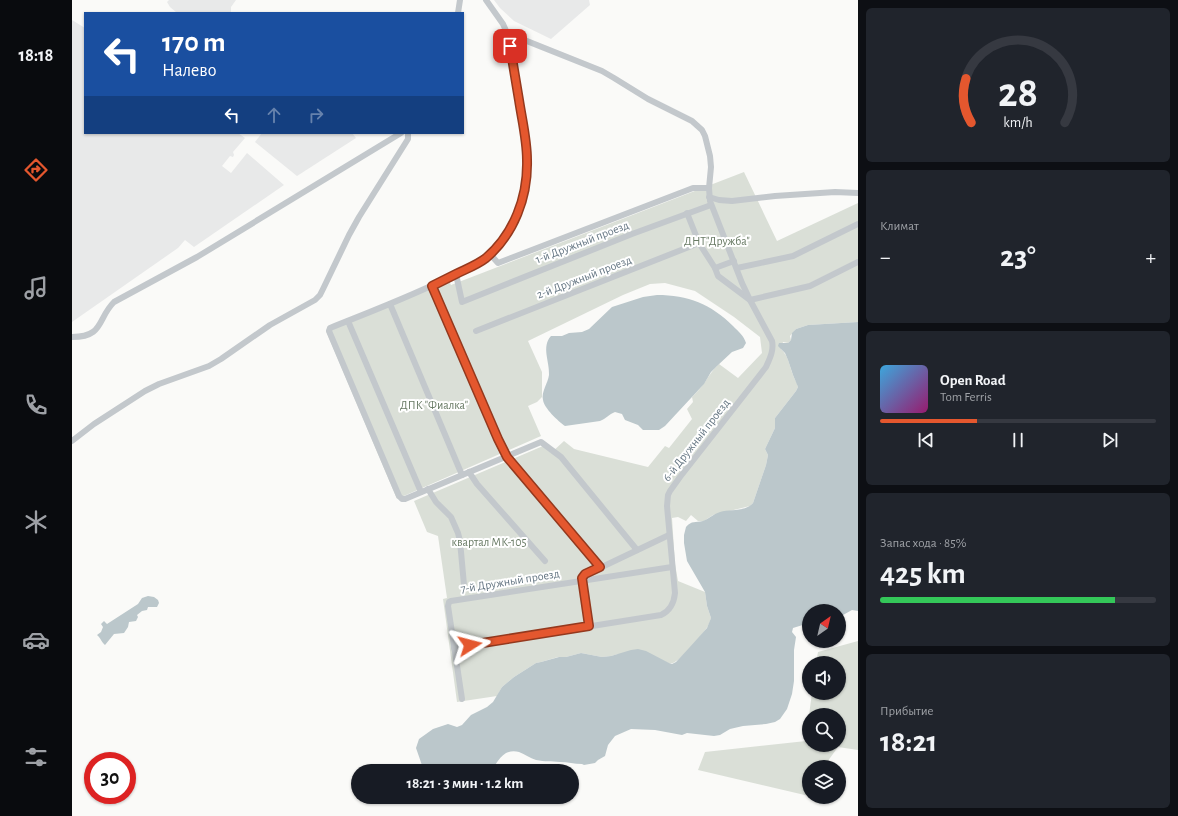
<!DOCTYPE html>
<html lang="ru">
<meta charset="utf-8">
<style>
body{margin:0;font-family:"Alegreya Sans",sans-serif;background:#20242c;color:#f1f3f6;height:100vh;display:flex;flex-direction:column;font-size:15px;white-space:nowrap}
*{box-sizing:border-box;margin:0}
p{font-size:13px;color:#9ea1a6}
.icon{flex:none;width:22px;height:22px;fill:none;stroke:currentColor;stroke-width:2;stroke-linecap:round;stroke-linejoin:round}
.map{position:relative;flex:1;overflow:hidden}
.panel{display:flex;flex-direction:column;gap:8px;padding:8px;background:#0d0f14;width:320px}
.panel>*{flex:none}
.top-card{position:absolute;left:12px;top:12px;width:380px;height:122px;border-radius:0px;box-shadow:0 1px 3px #0004;background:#1a4fa0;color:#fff;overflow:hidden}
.needle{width:26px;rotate:34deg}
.controls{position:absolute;left:730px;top:604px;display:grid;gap:8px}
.controls a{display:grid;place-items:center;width:44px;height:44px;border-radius:50%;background:#171b24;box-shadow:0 1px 3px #0004;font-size:20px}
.speed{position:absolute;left:12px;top:752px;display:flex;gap:8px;font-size:20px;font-weight:700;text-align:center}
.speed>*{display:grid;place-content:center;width:52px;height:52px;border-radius:50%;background:#171b24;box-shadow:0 1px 3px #0004;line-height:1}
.speed .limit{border:6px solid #d22;background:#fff;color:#111}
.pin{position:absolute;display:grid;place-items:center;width:34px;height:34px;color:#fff;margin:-17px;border-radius:8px;box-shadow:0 2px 6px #0006}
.me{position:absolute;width:44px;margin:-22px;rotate:81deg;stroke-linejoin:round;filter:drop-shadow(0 0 3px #0008)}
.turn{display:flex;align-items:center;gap:14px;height:84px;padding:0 12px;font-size:18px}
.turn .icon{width:52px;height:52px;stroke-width:2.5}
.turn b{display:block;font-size:28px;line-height:34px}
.lanes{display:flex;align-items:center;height:38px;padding:0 12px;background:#0003;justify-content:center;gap:20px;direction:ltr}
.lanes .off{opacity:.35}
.big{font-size:30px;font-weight:700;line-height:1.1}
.panel .tile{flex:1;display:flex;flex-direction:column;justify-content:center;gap:6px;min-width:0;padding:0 14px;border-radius:6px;background:#20242c}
.panel .dial{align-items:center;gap:0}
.dial svg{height:104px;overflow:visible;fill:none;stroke:#363941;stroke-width:7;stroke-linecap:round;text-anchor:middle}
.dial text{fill:#f1f3f6;stroke:none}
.song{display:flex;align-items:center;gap:12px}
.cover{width:48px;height:48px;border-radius:6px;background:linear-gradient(135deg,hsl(200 70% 55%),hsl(320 70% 35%))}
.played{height:4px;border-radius:2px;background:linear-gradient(90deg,#e4572e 35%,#363941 35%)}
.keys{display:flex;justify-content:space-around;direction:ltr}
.heat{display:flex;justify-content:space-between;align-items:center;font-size:22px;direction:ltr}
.charge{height:6px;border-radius:3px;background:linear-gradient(90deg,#34c759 85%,#363941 0)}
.trip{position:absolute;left:279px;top:764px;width:228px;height:40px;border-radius:20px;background:#171b24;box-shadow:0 1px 3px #0004;font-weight:700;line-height:40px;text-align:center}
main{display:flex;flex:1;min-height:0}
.tab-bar{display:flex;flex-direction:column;width:72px;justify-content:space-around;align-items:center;background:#090b0e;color:#9ea1a6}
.tab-bar .icon{width:28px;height:28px}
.tab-bar .selected{color:#e4572e}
.tab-bar b{font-size:18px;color:#f1f3f6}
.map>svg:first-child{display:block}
</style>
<main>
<nav class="tab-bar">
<b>18:18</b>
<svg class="icon selected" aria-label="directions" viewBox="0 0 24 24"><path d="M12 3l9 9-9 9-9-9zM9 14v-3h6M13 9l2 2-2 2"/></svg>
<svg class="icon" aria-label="music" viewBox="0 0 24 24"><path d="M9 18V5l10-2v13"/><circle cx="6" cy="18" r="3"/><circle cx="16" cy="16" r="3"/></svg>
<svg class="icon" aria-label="phone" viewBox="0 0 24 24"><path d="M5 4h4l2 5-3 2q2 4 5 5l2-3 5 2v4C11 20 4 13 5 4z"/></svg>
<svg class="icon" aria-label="climate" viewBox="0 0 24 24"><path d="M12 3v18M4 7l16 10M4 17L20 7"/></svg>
<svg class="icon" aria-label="car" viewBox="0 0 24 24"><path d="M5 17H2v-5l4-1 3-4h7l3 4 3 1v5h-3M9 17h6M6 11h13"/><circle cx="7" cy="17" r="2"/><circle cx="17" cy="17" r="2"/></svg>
<svg class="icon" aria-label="filters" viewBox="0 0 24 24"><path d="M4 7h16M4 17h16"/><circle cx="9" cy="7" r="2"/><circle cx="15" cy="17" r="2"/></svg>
</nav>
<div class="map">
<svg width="786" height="816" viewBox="0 0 786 816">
<rect width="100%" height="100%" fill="#fafaf8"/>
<g fill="#e8e9e9">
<polygon points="97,0 164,0 159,7 159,13 104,12 98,7 95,2"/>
<polygon points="422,0 517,0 518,5 479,39 442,21 428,8"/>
<polygon points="0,20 13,28 13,133 166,133 173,138 161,152 162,155 161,157 158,156 150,166 159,173 175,153 212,185 122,247 113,240 106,248 0,322"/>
<polygon points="190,133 280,133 284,138 225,176 183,142"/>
</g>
<g fill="#dadfd7">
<path d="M 672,172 L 705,241 L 786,203 L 786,322 L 736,325 L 724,329 L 718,336 L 719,340 L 716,343 L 711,342 L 709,349 C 717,357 717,365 721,375 C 722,379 725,382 726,387 L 724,391 L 703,418 L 703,428 L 693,449 L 696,455 L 694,465 L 681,503 L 678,506 L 641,515 L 632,521 L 626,521 L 619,515 L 614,521 L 606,517 L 600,518 L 603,564 L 606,581 L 633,592 L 635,606 L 639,618 C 638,621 637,624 636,626 C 632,633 608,661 601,663 C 598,664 595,663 592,661 L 546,654 L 539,656 L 530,657 L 509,653 L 494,657 L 486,657 L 469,662 L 464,663 L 442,677 L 430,687 L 425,696 L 385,702 L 371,599 L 375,598 L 366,536 L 355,532 L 342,501 L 471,446 L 479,453 L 492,441 L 502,449 L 576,467 L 593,446 L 597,448 L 620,419 L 615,409 L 621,402 L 620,397 C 624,393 629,388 633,382 C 637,376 641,369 647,364 L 666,378 L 690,353 L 688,337 L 662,317 L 623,291 L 593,283 L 578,284 L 551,295 L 456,341 L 470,372 L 470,397 L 465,402 L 456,406 L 469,436 L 325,499 L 254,331 L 256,326 L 377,281 L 379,285 Z"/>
<polygon points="786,641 786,750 766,747 753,765 755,767 737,767 737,796 626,770 633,752 734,741 737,718 737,745 767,745 767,715 737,715 740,693 767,693 767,663 744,663 746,652"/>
</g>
<g fill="#bbc7cb">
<path d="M 585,295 C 616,295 639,304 661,326 C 666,331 672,336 674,343 L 671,348 L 660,352 L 645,366 L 639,372 L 632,384 L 593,426 L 587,430 L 571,430 L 566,425 L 553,420 L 550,414 L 543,412 C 537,414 534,419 528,421 L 493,426 C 486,421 472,408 471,400 C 469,392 476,383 477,375 C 478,362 469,347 479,336 L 490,336 L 497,333 L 510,332 L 517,329 L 540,307 L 571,297 Z"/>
<path d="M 786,322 L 786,611 L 780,610 L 771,615 L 767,615 L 767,611 L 737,611 L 737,623 L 721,628 L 720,632 L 724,637 L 722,650 L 722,681 L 720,694 L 715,709 L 708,719 L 703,722 L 694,724 L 671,726 L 658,729 L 648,735 L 642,736 L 615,733 L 610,735 L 583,730 L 559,729 L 543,736 L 536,745 L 533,756 L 526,760 L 523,763 L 512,765 L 510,764 C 502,764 496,762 488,762 C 479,761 473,762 464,760 C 458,758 452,754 447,752 C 443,751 438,751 434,753 C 427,757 424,766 417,771 L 352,771 L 344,748 L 347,739 L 361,729 L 376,724 L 385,727 L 390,725 L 399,715 L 415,707 L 421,702 L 430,687 L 442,677 L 464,663 L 469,662 L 487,657 L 494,657 L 509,653 L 530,657 L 539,656 L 559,650 L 566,649 L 574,651 L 597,663 L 600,664 L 604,662 L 617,648 L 635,628 L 639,618 L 635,606 L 633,592 L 615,561 L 612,543 L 612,535 L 614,527 C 620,520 623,523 631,521 C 637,519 641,514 648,512 C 658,509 673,512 681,503 L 694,465 L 696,455 L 693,449 L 703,428 L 703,418 L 724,391 L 726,387 L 721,375 L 716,360 L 713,353 L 706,346 L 707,343 L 716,343 L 719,340 L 720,333 L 724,329 L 736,325 Z"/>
<path d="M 76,596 L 82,597 L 86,600 L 87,603 L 85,607 L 76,607 L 75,610 L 70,611 L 65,615 L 66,617 L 64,621 L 57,622 L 56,627 L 52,633 L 42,634 L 33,645 C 29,642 29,638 25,635 L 29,632 L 31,627 L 29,624 L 32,621 L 35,624 L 66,604 L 70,598 Z"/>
</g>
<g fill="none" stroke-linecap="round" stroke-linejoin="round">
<g stroke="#c3c8cc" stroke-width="6">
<path d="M 414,0 L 431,24 L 435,33 C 440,56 443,79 447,102 C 450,120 455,139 455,159 C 457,194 444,230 417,255 C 408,264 395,268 384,274 C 343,295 300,311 258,328 L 257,331 L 327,496 L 330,499 L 333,499 L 469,442 L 489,457 L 565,550"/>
<polyline points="386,13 388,0"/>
<polyline points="637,197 647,200 660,201 703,196 763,192 786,193"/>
<polyline points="615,213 627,243 643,268 646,276 678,300 738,286 786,262"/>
<polyline points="418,254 426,263 621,188 637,188"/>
<polyline points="643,268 662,261"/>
<polyline points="665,268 721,256 786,224"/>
<polyline points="384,274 390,302 560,234 639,205"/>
<polyline points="360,286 426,439 435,457 528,567"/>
<polyline points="318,304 390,475"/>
<polyline points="276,321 349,492"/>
<polyline points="404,331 627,243"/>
<path d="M 0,337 C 32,337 25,319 42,302 L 125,257 L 329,133"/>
<polyline points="0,441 22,424 73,391 87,384 137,366 149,359 198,325 243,300 248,295 251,289 277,235 287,217 336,139 336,133"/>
<polyline points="397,472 405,484 473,561"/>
<polyline points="356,489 364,502 379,517 386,533 388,541 392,585"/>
<polyline points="517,626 510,581 511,576 597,535"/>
<path d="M 382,648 L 589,615 C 598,611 602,603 603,593 L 595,506 L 596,495 L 598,491 L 608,477 L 694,367 C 698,358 702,350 700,341 L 678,300 L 670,283 L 638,201 L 637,188 L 639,167 L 638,156 L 633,136 L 630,130 L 620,121 L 576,99 L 542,78 L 530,71 L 435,33"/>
<polyline points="390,699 376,606 377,602 379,601 600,567"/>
</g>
</g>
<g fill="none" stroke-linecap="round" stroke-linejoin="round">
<defs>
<path id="route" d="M 398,645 L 517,626 L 510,578 L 513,574 L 528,567 L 435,457 L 426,439 L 360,286 C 368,282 376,278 384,274 C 394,269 405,265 414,258 C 442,234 456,197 455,160 C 455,140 450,120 447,100 C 444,82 441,64 438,46"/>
</defs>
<use href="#route" stroke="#94391e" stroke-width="10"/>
<use href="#route" stroke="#e4572e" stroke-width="7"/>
</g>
<g text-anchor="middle" stroke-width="4" stroke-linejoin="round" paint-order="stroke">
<g font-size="12" fill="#687a64" stroke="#fff">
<text x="645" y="245">ДНТ"Дружба"</text>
<text x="362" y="409">ДПК "Фиалка"</text>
<text x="417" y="546">квартал МК-105</text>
</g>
<g font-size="12" fill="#657683" stroke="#fff">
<text transform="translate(510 242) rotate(-21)" y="4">1-й Дружный проезд</text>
<text transform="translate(512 277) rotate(-21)" y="4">2-й Дружный проезд</text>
<text transform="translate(624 440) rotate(-52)" y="4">6-й Дружный проезд</text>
<text transform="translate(438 581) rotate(-9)" y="4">7-й Дружный проезд</text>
</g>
</g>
</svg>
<div class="controls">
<a><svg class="needle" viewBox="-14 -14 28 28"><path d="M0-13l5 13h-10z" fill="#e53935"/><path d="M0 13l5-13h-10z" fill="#9ea1a6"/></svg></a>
<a><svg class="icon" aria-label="sound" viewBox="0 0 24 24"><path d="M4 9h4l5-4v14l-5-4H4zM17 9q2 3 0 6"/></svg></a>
<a><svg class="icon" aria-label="search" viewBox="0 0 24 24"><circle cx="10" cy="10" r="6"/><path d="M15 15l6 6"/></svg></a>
<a><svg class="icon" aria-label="layers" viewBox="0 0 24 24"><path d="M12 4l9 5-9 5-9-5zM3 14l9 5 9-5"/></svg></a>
</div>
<div class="speed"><div class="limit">30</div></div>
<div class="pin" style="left:438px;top:46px;background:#d93025"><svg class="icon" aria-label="arrive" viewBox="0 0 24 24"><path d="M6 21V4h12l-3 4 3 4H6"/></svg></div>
<svg class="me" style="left:398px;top:645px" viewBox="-20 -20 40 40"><path d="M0-17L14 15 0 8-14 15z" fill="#e4572e" stroke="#fff" stroke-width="4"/></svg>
<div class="trip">18:21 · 3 мин · 1.2 km</div>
<div class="top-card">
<div class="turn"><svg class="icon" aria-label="left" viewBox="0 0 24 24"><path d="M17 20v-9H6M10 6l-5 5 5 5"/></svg><div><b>170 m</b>Налево</div></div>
<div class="lanes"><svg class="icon" aria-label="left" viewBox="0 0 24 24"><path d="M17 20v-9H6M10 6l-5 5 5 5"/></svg><svg class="icon off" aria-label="ahead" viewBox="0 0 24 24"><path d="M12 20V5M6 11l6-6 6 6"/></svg><svg class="icon off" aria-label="right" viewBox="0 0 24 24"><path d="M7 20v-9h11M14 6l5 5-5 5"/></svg></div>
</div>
</div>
<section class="panel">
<div class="tile dial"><svg viewBox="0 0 100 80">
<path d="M14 69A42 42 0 1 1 86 69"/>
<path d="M14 69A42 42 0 0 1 10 35" stroke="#e4572e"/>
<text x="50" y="56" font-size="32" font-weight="700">28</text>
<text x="50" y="72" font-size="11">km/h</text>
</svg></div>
<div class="tile"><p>Климат</p>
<div class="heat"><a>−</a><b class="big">23°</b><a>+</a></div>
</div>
<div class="tile">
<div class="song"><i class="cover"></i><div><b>Open Road</b><p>Tom Ferris</p></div></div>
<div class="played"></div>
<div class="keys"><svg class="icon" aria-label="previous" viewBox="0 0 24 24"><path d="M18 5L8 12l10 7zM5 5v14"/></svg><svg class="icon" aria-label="pause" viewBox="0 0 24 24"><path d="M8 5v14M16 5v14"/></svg><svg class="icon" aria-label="next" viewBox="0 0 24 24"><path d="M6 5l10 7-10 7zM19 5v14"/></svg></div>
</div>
<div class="tile"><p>Запас хода · 85%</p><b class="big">425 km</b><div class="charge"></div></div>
<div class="tile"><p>Прибытие</p><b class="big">18:21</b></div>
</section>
</main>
